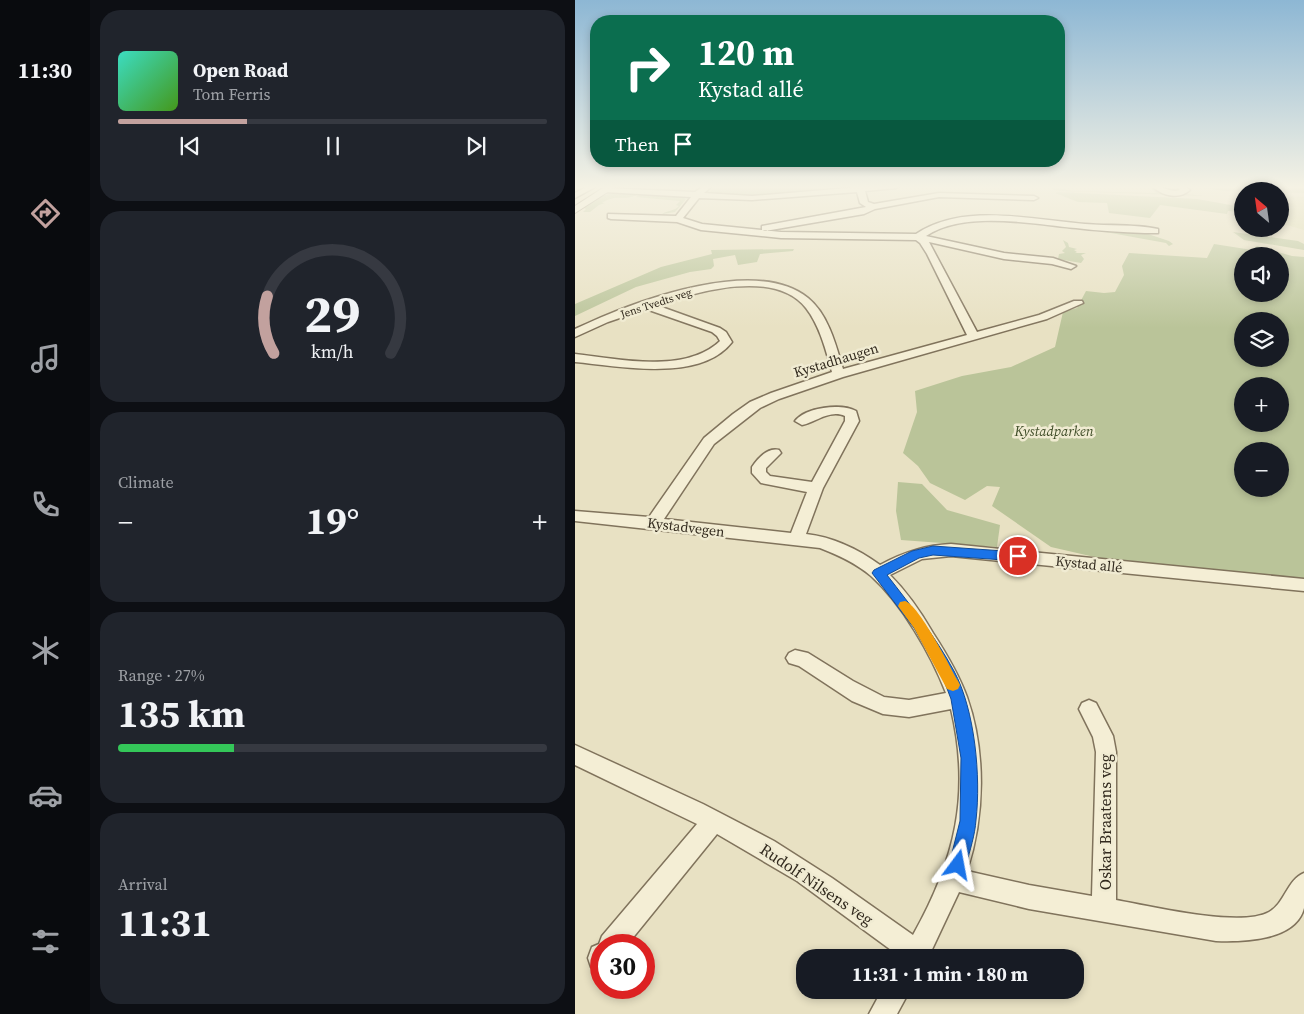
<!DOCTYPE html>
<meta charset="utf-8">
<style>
body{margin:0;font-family:"Source Serif 4",serif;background:#20242c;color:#f1f3f6;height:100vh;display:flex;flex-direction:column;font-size:19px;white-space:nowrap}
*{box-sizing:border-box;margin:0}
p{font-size:16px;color:#9ea1a6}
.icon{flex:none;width:28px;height:28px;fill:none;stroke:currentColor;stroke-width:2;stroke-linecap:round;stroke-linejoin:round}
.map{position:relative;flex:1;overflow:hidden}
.panel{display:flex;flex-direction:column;gap:10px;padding:10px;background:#0d0f14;width:485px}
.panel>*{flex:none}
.banner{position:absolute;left:15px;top:15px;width:475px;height:152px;border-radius:20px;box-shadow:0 2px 8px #0003;background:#0b6e4f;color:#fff;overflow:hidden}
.needle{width:32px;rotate:331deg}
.controls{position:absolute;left:659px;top:182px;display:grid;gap:10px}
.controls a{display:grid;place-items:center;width:55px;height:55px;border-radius:50%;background:#171b24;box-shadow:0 2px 8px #0003;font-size:25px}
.speed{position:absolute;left:15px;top:934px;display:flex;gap:10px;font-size:25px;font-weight:700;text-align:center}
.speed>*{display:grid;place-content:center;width:65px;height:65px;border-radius:50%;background:#171b24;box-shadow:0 2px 8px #0003;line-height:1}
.speed .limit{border:8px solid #d22;background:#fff;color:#111}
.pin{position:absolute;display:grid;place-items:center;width:42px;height:42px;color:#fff;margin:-21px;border:2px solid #fff;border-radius:50%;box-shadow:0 1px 5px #0007}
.me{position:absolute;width:55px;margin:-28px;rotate:13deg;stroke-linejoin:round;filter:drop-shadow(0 0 4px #0008)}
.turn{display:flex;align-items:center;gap:18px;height:105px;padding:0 25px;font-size:22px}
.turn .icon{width:65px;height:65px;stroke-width:2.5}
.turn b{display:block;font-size:35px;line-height:42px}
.then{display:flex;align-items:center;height:48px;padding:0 25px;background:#0003;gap:10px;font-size:19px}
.big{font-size:38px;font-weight:700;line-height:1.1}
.panel .widget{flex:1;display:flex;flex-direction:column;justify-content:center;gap:8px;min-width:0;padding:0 18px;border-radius:20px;background:#20242c}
.panel .dial{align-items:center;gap:0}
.dial svg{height:130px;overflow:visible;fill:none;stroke:#363941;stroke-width:7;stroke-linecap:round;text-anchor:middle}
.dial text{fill:#f1f3f6;stroke:none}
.song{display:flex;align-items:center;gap:15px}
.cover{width:60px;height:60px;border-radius:8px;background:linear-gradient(135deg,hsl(170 70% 55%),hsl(100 70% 35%))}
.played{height:5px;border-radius:2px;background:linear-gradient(90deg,#c2a19e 30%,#363941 30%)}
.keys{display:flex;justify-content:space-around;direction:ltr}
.heat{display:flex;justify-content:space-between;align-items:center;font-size:28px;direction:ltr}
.charge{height:8px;border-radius:4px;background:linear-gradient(90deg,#34c759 27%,#363941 0)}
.trip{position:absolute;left:221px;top:949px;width:288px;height:50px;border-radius:20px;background:#171b24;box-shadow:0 2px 8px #0003;font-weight:700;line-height:50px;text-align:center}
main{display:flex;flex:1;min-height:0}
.tabs{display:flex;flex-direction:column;width:90px;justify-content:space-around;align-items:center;background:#090b0e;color:#9ea1a6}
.tabs .icon{width:35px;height:35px}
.tabs .on{color:#c2a19e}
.tabs b{font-size:22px;color:#f1f3f6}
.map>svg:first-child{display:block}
</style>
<main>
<nav class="tabs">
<b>11:30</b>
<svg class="icon on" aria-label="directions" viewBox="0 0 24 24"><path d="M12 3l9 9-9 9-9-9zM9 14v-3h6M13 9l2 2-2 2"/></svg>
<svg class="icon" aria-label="music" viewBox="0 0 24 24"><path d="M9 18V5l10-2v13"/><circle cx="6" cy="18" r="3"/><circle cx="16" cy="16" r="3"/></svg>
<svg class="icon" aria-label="phone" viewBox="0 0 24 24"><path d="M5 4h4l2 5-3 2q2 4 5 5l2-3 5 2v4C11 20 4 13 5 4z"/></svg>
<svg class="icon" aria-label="climate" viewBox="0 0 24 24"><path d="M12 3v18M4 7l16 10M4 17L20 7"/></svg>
<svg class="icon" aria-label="car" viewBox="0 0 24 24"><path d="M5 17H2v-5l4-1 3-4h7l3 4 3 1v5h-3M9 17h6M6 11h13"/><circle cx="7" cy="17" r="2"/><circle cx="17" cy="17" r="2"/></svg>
<svg class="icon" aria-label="filters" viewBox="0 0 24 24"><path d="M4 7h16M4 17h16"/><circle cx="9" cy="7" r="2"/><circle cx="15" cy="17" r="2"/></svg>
</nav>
<section class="panel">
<div class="widget">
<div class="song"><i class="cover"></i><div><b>Open Road</b><p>Tom Ferris</p></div></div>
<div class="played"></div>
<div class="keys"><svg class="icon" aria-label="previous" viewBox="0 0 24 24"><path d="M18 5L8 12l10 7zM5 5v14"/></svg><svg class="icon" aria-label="pause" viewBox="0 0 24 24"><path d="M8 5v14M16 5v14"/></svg><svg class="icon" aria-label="next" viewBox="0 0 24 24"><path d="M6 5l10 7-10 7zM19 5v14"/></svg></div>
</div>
<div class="widget dial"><svg viewBox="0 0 100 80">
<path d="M14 69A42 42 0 1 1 86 69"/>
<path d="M14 69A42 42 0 0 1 10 34" stroke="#c2a19e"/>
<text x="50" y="56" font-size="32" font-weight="700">29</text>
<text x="50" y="72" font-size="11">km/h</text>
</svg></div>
<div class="widget"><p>Climate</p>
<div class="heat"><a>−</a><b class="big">19°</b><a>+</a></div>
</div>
<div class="widget"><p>Range · 27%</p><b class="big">135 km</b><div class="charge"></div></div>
<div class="widget"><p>Arrival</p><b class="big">11:31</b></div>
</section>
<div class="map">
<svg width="729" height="1014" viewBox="0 0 729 1014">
<rect width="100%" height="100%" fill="#e8e1c3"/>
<polygon fill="#dddbb2" points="705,196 729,197 729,230 705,223"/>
<g fill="#bac499" fill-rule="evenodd">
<path d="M 140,186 L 196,186 L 200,188 L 206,186 L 246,187 L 244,190 C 209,193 170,199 136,192 L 135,189 Z"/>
<polygon points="472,186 498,191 581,193 575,187 605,195 611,194 630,196 487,191 479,190"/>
<polygon points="617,186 729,186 729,193 649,191"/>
<polygon points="484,192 622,199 667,207 667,212 653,211 652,214 585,205 575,218 534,213 532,203 503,202 480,193"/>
<path d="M 40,193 L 63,194 C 51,202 41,193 27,203 L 30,203 L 24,205 L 15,212 L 8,212 L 11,209 L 9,208 L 29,195 Z"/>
<path d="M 66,194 L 106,197 L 111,199 L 100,212 L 87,214 C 93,210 98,212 104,206 L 101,205 L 105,201 L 61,197 Z"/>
<polygon points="497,226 564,231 594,241 598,244 594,246 591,243"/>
<polygon points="658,232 723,241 729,244 729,250 669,240"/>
<polygon points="488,240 493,243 494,247 502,249 499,250 502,252 500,253 511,253 506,255 509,259 506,263 483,259 484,254 490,253 487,251 491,247"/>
<path d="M 639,244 L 677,250 L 682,246 L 717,256 L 729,257 L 729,579 L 537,561 L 476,547 L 417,506 L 425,487 L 412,486 L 390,500 L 355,483 L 343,466 L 328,453 L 342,412 L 340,391 L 387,376 L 436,367 L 480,347 L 488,312 L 502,308 L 511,291 L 529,293 L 540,292 L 549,275 L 547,266 L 554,253 L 632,258 ZM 668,256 L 705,256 L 705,294 L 668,294 ZM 668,321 L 705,321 L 705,359 L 668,359 ZM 668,386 L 705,386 L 705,424 L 668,424 ZM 668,451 L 705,451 L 705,489 L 668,489 Z"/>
<polygon points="219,249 218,251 185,254 182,262 163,265 160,255 138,259 139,266 136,269 115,272 61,287 0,316 0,304 86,267 137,254 136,250"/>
<polygon points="323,482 347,484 372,510 425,525 422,547 326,540 321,511"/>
</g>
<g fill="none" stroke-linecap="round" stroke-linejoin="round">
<defs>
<g id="minor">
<polygon points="13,186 22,186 0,198 0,193"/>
<path d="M 129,186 L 137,186 L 129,193 L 177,196 L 285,187 L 325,186 L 321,188 L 290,191 L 293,202 L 299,204 L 364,193 L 459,196 L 463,198 L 459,200 L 364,197 L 300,209 L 289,214 L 190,231 L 187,230 L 187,226 L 291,207 L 285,203 L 282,192 L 177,200 L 124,198 L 108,218 L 127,224 L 206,232 L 341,234 C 389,202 456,220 510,224 C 534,226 560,224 583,229 L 583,233 L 570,233 C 547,232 524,231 501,228 C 457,224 389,210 351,236 L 429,253 L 478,258 L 501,266 L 496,269 L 477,264 L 429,259 L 354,242 L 402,332 L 464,315 L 499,301 L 507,301 L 508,303 L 472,319 L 268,377 L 204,399 L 185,408 L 139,444 L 89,519 L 216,533 L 232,492 L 186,483 L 177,473 L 177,467 C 183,458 193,447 204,450 L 206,453 L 191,468 L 191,472 L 195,476 L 237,482 L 270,421 L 270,416 C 255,409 241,422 227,425 L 220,421 C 231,407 266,403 281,411 L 284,421 L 248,488 L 231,534 C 258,537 283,549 305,565 C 327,553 350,545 376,544 L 729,579 L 729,591 L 376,556 L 347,559 L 315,575 C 332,592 346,612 358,633 C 371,653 384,675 392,697 C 411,751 410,816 392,871 L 454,885 L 517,896 L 521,752 L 518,737 L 504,709 L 507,703 L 514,700 L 521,703 L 538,736 L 541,752 L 541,900 C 575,906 665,928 694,912 C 710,903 712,880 729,873 C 729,884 729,898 729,908 C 721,941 667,942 641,941 L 454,909 L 384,892 L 353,958 L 327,958 L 222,881 L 142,834 L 52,945 L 26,945 L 26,970 L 16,967 L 13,958 L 17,947 L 24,944 L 27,936 L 122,824 L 0,765 L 0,745 L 128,804 L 199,841 L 257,878 L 338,935 C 380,860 396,794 376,709 L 334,717 L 308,714 L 277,701 L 224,666 L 214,663 L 211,658 L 214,653 L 220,650 L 233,653 L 278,681 L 309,697 L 334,700 L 371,693 C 356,654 327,604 296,576 C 281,563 263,555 245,548 L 0,521 L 0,511 L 74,517 L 129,438 L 158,414 L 175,402 L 196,393 L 257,372 C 251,351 245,326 231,308 C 199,268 122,292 81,305 L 145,328 L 151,332 L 157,342 C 125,383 44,366 0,362 L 0,354 C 44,359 110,374 145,341 L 142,336 L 137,332 L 71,309 L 33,322 L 0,337 L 0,329 L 11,324 C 64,300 182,256 233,298 C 253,314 261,345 268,369 L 392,335 L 352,254 L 345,243 L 341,240 L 206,238 L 126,230 L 102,222 L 36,219 L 33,218 L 33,214 L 101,216 L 116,197 L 30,192 L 26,190 L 30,188 L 120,192 Z"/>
<path d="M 577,186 C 587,185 594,193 605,190 L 601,186 L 610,186 L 615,190 C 604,200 587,196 577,186 Z"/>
<polygon points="307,990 335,990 322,1014 294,1014"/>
</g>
<polygon id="tertiary" points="31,186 42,186 0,213 0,206"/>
</defs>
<use href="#minor" stroke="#80735c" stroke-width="3"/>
<use href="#tertiary" stroke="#80735c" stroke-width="2"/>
<use href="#minor" fill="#f4eed5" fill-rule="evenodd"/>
<use href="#tertiary" fill="#f4eed5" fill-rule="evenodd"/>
</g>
<linearGradient id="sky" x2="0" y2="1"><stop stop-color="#8db7d4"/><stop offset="0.57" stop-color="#f5f2e4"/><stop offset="1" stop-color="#f5f2e4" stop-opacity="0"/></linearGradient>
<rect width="729" height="328" fill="url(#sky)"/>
<path fill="#1a73e8" stroke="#114b97" d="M 358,546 L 443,552 L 447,553 L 449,556 L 447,560 L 443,561 L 358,555 L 344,558 L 312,575 C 336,606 360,636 379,671 C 400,710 406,777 401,820 C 400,835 395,850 391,865 L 389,871 L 383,873 L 377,871 L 374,865 L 385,821 L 386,758 L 376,699 L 368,678 L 339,628 L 297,573 L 299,570 L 337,551 Z"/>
<path fill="#f59e0b" d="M 330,601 C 344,605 374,665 383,681 L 385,685 L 383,689 L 378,691 L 372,689 L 339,628 L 323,606 L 325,602 Z"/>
<g text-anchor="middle" stroke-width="5" stroke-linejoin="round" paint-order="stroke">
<g font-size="11" fill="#322a1e" stroke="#f0ebd2">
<text transform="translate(81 303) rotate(-18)" y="4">Jens Tvedts veg</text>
</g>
<g font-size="14" fill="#322a1e" stroke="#f0ebd2">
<text transform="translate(261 360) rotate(-17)" y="5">Kystadhaugen</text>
<text transform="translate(111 527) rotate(7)" y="5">Kystadvegen</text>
<text transform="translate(514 564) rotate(6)" y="5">Kystad allé</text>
</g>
<g font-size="14" font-style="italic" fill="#3e4c27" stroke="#f0ebd2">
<text x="479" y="436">Kystadparken</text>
</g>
<g font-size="16" fill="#322a1e" stroke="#f0ebd2">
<text transform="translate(530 822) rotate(-90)" y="6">Oskar Braatens veg</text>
<text transform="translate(242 884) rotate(34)" y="6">Rudolf Nilsens veg</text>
</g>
</g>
</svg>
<div class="controls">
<a><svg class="needle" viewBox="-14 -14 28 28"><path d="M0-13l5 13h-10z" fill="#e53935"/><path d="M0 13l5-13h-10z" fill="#9ea1a6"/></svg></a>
<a><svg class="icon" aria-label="sound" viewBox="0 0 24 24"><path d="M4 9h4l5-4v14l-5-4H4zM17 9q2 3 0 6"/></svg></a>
<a><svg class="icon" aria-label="layers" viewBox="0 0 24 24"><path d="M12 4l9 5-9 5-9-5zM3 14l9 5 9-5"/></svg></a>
<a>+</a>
<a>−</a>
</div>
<div class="speed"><div class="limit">30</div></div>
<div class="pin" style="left:443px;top:556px;background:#d93025"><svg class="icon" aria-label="arrive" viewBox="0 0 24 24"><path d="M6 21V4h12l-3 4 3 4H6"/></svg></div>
<svg class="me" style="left:383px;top:865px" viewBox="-20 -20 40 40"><path d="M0-17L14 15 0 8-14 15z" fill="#1a73e8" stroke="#fff" stroke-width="4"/></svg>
<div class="trip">11:31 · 1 min · 180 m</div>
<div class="banner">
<div class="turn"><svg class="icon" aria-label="right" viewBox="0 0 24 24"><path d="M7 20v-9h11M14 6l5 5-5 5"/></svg><div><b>120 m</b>Kystad allé</div></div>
<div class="then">Then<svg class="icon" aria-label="arrive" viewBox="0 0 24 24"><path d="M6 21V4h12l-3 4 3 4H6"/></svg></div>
</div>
</div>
</main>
